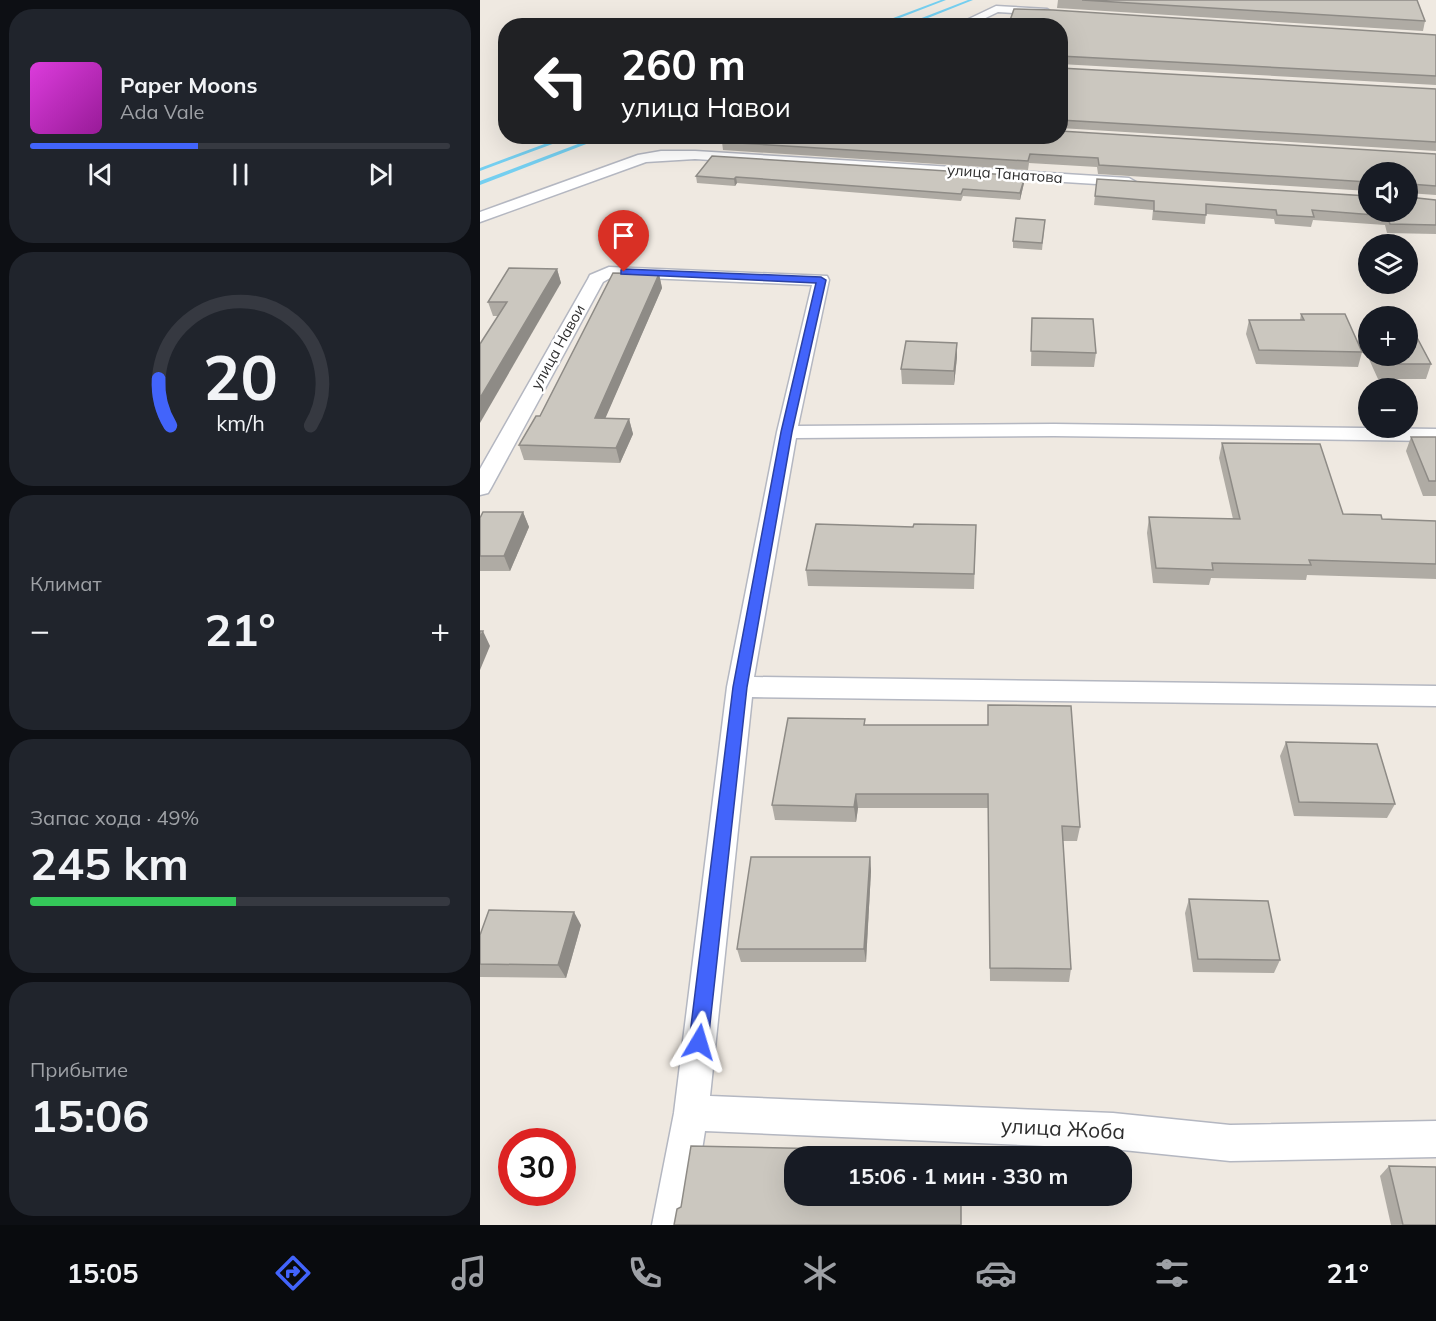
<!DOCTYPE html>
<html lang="ru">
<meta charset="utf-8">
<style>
body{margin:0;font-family:Mulish,sans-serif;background:#20242c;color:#f1f3f6;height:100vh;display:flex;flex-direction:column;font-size:22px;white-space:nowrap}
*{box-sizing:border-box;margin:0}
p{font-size:20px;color:#9ea1a6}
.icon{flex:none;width:33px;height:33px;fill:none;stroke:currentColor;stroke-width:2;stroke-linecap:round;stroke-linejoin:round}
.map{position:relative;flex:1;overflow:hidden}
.panel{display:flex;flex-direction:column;gap:9px;padding:9px;background:#0d0f14;width:480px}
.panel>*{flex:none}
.hud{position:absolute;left:18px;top:18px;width:570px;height:126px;border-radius:24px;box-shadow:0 6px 24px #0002;background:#202124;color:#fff;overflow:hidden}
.fabs{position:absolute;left:878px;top:162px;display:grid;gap:12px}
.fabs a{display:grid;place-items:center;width:60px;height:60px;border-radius:50%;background:#171b24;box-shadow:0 6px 24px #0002;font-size:30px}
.speed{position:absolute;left:18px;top:1128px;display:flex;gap:12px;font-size:30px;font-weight:700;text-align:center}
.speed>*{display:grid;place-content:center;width:78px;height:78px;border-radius:50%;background:#171b24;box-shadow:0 6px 24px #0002;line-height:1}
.speed .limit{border:9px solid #d22;background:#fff;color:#111}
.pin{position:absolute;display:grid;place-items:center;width:51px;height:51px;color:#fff;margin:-62px -26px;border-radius:50% 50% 50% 0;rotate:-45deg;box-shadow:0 0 6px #0007}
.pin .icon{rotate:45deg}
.me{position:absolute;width:66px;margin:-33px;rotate:7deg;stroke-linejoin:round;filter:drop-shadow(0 0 4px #0008)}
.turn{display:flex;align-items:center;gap:21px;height:126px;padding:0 24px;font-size:27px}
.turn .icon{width:78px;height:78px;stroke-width:2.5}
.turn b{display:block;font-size:42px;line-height:51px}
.big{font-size:45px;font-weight:700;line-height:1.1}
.panel .tile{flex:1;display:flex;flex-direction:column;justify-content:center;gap:9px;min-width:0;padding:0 21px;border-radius:24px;background:#20242c}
.panel .dial{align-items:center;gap:0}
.dial svg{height:156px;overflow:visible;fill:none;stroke:#363941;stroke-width:7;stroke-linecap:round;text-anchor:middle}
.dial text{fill:#f1f3f6;stroke:none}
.song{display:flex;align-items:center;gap:18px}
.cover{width:72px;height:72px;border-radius:9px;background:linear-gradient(135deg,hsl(300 70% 55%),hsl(300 70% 35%))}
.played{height:6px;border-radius:3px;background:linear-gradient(90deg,#4264fb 40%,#363941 40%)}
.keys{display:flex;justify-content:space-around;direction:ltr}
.heat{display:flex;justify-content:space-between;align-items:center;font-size:33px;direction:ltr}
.charge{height:9px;border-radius:4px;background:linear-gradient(90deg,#34c759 49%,#363941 0)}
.trip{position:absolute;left:304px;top:1146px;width:348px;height:60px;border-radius:24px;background:#171b24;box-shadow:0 6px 24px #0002;font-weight:700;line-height:60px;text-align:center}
.tab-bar{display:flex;height:96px;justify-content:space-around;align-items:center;background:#090b0e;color:#9ea1a6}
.tab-bar .icon{width:42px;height:42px}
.tab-bar .on{color:#4264fb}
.tab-bar b{font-size:27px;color:#f1f3f6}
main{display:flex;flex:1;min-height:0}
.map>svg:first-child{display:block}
</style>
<main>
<section class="panel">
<div class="tile">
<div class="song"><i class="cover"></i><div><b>Paper Moons</b><p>Ada Vale</p></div></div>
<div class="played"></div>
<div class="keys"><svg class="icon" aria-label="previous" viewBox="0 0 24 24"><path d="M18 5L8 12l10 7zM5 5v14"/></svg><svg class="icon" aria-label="pause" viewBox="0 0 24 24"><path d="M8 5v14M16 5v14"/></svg><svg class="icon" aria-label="next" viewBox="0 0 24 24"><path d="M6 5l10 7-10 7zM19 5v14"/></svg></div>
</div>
<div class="tile dial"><svg viewBox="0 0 100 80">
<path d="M14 69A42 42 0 1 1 86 69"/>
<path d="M14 69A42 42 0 0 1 8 45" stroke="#4264fb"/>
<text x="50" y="56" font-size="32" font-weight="700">20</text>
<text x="50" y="72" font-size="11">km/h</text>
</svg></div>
<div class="tile"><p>Климат</p>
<div class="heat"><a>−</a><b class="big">21°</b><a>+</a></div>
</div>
<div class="tile"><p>Запас хода · 49%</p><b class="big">245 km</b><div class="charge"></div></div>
<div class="tile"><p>Прибытие</p><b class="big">15:06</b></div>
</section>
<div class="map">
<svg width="956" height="1225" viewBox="0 0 956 1225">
<rect width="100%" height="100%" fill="#efe9e1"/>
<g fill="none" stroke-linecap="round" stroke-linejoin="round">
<g fill="#75cff0" fill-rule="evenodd">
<polygon points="461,0 466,0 399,26 392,26"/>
<polygon points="488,0 493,0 428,26 421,26"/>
<polygon points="86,136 94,136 0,171 0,168"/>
<polygon points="119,136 127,136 0,185 0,181"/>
</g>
<defs>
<g id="street">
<polygon points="516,6 567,9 572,12 567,15 518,12 489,26 474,26"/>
<polygon points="181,151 215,151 649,178 656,182 649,186 215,159 166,162 0,222 0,212 158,155"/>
<polygon points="129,267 347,276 349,280 318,426 574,424 956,429 956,441 574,436 316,438 274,677 956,686 956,706 272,697 230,1096 633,1113 750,1125 956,1121 956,1157 750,1161 633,1149 225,1131 210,1225 172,1225 194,1113 247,687 297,432 332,285 144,277 132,277 123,282 11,488 8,493 0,495 0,469 108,279 110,275"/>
</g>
</defs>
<use href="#street" stroke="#b4b7c1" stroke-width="3"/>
<use href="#street" fill="#fff" fill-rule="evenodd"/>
</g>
<g fill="#afaba4">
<polygon points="578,0 937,0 945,21 943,31 577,8"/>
<polygon points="580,26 956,35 956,85 580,64"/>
<polygon points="580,68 956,89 956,151 580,128"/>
<polygon points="242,142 956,154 956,195 928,193 928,197 956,200 956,234 907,233 905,225 833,220 831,227 795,224 794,219 726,214 725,224 672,220 673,210 614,205 615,196 927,212 888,172 888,191 618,174 617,167 549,163 548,170 243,150"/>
<polygon points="216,176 544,183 540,200 483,196 481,201 257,183 255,186 217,183"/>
<polygon points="565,220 562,250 533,248 533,241"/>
<polygon points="77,269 81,283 18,316 13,316 8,302"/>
<polygon points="179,274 182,288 125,418 149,419 153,434 140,463 44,460 39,445 60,416"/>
<polygon points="821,314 882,352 878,367 776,364 766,334 769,320 820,320"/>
<polygon points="552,318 616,353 614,367 551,366"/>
<polygon points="888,332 888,356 927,356 951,364 946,379 898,379 883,346"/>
<polygon points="477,343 477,357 474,385 422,384 421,369"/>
<polygon points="931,437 956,437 956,496 943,496 926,451"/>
<polygon points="742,443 863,514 902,519 956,521 956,579 827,575 826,580 731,578 729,585 673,583 667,533 669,517 753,519 739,458"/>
<polygon points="43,512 49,527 30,571 0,571 0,518"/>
<polygon points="496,525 494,589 328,586 326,570"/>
<polygon points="385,725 600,827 597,841 583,841 591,969 589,982 510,981 508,808 378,808 376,822 295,820 292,805"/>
<polygon points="806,742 915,804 907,818 814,816 800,756"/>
<polygon points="390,857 391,871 386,962 261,962 257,949"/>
<polygon points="709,899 800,960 794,973 713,972 705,913"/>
<polygon points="101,925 86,978 0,977 0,935"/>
<polygon points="909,1166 956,1225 911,1225 900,1176"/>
</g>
<g fill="#8e8b86">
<polygon points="545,176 544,183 540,200 540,193"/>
<polygon points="256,177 257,183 255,186 254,179"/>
<polygon points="77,269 81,283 0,423 0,398"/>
<polygon points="179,274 182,288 119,433 115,418"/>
<polygon points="477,343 477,357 474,385 474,371"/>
<polygon points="149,419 153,434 140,463 136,448"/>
<polygon points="43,512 49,527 30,571 24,556"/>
<polygon points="3,631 10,646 0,670 0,638"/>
<polygon points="376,794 378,808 376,822 374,807"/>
<polygon points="390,857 391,871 386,962 384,949"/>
<polygon points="94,912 101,925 86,978 78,965"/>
</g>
<g fill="#cbc7bf" stroke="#8e8b86" stroke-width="1.5">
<polygon points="602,0 937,0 945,21"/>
<polygon points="534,9 573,10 956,35 956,76 580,56 580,26 528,26"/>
<polygon points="580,68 956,89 956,142 580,120"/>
<polygon points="580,131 956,154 956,186 930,184 928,186 928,197 956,200 956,225 910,224 907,216 832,210 834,217 797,215 796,210 726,204 726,215 674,211 674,201 615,196 617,179 888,196 888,212 927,212 927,172 888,172 888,182 619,165 618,158 550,154 548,161 242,142 246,136 580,136"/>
<polygon points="232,156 545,176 540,193 483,189 481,194 256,177 254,179 216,176"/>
<polygon points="536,218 565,220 562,243 533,241"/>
<polygon points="29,268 77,269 0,398 0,344 27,302 8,302"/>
<polygon points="133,273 179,274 115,418 149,419 136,448 39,445 56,416 60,416"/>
<polygon points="821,314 865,314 882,352 779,350 769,320 824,320"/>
<polygon points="552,318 613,319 616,353 551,351"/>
<polygon points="927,332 934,332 951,364 903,364 899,356 927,356"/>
<polygon points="426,341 477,343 474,371 421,369"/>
<polygon points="931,437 956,437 956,481 949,481"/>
<polygon points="742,443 840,444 863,514 901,515 902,519 956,521 956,564 829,560 831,565 732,563 733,570 676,568 669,517 760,519"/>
<polygon points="3,512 43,512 24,556 0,556 0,518"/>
<polygon points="336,524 433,527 434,524 496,525 494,574 326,570"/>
<polygon points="0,631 3,631 0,638"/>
<polygon points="508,705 591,706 600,827 582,826 591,969 510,968 508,794 376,794 374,807 292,805 308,718 385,719 384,725 508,725"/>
<polygon points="806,742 897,744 915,804 819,802"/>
<polygon points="271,857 390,857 384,949 257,949"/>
<polygon points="709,899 788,901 800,960 718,959"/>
<polygon points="9,910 94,912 78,965 0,964 0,935"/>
<polygon points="211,1146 482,1152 482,1156 315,1156 315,1196 481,1196 481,1225 194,1225 197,1209 201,1207"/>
<polygon points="909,1166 956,1167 956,1225 923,1225"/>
</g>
<polygon fill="#4264fb" stroke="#2b41a3" stroke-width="1.5" points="144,269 341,277 346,280 312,432 267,687 228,1042 225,1049 219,1052 212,1049 209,1042 253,687 301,432 336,283 141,274 141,270"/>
<g text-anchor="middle" stroke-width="5" stroke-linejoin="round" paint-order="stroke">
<g font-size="15" fill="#2e2e2e" stroke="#fff">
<text transform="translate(525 174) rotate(4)" y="5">улица Танатова</text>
<text transform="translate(78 347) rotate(-61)" y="5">улица Навои</text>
</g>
<g font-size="21" fill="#2e2e2e" stroke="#fff">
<text transform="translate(583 1129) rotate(3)" y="7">улица Жоба</text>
</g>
</g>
</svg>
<div class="fabs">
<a><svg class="icon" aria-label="sound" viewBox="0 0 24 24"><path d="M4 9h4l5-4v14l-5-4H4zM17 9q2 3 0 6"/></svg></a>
<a><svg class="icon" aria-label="layers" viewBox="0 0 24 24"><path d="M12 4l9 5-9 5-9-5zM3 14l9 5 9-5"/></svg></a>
<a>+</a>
<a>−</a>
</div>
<div class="speed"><div class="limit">30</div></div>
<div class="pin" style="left:144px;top:272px;background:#d93025"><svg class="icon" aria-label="arrive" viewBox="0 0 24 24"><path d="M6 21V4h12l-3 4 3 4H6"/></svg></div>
<svg class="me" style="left:219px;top:1042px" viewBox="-20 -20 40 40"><path d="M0-17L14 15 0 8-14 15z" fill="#4264fb" stroke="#fff" stroke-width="4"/></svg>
<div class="trip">15:06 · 1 мин · 330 m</div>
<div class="hud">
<div class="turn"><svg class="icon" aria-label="left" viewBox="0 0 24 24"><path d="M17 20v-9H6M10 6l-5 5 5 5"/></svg><div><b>260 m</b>улица Навои</div></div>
</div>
</div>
</main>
<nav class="tab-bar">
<b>15:05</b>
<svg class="icon on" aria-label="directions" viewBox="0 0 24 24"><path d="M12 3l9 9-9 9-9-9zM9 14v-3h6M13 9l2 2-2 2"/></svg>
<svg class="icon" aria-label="music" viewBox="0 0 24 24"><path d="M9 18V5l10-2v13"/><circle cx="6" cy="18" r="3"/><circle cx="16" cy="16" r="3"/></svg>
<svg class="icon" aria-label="phone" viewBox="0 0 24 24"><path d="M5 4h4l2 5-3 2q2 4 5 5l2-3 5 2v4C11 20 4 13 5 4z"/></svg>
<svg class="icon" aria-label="climate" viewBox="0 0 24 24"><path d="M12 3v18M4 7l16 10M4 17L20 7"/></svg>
<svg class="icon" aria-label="car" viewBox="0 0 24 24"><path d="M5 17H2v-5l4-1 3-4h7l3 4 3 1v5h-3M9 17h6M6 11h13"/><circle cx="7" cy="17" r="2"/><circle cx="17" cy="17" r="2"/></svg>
<svg class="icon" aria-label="filters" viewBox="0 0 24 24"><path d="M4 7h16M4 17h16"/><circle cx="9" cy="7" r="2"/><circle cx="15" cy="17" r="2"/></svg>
<b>21°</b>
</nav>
